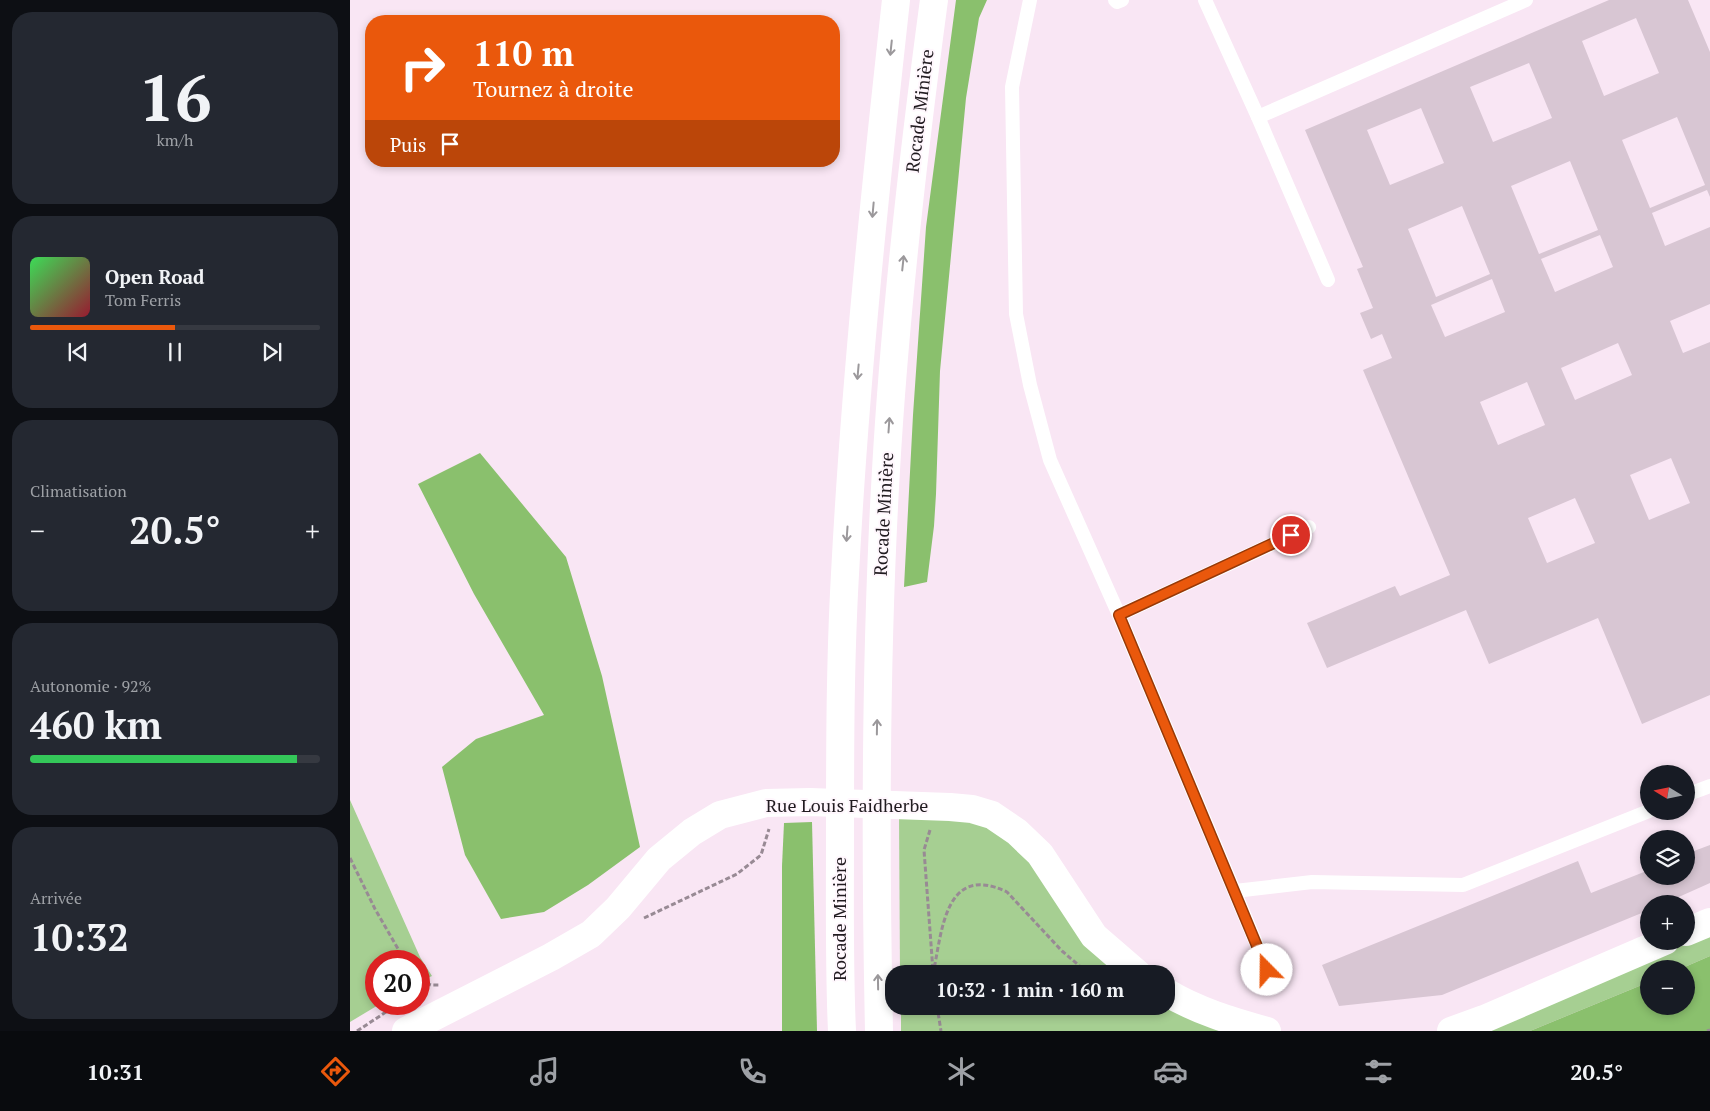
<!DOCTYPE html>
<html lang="fr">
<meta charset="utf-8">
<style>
body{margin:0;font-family:"PT Serif",serif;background:#242831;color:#f1f3f6;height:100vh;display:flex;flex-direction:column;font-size:19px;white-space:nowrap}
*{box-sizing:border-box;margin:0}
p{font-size:16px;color:#9ea1a6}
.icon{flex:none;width:28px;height:28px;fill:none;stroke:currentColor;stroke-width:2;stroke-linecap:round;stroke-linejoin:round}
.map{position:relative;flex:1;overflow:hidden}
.panel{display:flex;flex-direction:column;gap:12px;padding:12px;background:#0d0f14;width:350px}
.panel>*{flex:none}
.top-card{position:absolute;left:15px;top:15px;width:475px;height:152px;border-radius:20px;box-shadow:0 2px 8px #0003;background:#ea580c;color:#fff;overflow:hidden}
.needle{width:32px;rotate:280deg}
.buttons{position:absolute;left:1290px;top:765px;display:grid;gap:10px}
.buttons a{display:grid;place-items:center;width:55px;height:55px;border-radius:50%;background:#171b24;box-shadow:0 2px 8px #0003;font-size:25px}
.speed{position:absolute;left:15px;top:950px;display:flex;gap:10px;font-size:25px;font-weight:700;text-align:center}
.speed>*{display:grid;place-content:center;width:65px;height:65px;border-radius:50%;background:#171b24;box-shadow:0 2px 8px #0003;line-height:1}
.speed .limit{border:8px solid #d22;background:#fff;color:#111}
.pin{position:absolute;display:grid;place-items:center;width:42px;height:42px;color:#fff;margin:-21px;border:2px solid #fff;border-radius:50%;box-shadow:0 1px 5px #0007}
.me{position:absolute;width:55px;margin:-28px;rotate:338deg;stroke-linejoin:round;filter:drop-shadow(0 0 4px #0008)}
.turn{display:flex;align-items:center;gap:18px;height:105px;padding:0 25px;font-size:22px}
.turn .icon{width:65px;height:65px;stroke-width:2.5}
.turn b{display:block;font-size:35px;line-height:42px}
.then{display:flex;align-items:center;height:48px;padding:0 25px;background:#0003;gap:10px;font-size:19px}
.big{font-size:38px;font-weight:700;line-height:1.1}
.panel .widget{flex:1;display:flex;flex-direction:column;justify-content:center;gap:8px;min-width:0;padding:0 18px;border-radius:20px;background:#242831}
.panel .dial{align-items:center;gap:0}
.dial b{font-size:65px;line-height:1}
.song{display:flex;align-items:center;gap:15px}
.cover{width:60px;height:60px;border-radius:8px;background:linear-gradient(135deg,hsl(130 70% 55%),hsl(350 70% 35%))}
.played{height:5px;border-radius:2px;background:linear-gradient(90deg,#ea580c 50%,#363941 50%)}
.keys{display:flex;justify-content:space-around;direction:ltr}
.heat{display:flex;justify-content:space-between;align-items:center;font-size:28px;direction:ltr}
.charge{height:8px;border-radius:4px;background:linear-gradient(90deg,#34c759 92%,#363941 0)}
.trip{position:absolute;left:535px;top:965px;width:290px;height:50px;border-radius:20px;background:#171b24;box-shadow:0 2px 8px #0003;font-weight:700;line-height:50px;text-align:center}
.menu{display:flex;height:80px;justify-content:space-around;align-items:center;background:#090b0e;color:#9ea1a6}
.menu .icon{width:35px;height:35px}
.menu .active{color:#ea580c}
.menu b{font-size:22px;color:#f1f3f6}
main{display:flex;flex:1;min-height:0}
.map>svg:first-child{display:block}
</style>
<main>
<section class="panel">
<div class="widget dial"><b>16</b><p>km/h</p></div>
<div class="widget">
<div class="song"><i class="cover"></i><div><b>Open Road</b><p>Tom Ferris</p></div></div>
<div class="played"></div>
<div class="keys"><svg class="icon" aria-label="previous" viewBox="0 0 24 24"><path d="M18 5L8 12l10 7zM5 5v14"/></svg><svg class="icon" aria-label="pause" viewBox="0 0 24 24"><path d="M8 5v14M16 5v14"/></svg><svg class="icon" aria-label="next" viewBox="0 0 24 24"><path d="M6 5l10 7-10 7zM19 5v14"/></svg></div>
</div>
<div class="widget"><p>Climatisation</p>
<div class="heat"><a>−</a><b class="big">20.5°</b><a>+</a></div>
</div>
<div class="widget"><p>Autonomie · 92%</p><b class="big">460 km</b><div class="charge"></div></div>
<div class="widget"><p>Arrivée</p><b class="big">10:32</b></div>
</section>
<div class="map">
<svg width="1360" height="1031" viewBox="0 0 1360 1031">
<rect width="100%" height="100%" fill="#f9e6f4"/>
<g fill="#a6cf92">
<polygon points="0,800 70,957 82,976 69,982 69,961 26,961 26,1004 30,1004 0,1022"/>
<polygon points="549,814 612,817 645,830 674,850 775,974 550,974"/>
<polygon points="1360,934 1360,956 1330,969 1299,969 1299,982 1180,1031 1139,1031 1241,984"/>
<polygon points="551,1006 816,1006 871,1031 551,1031"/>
</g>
<g fill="#8ac06d">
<polygon points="606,0 637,0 629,18 616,98 590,371 586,494 584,526 577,582 554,587 563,415 576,227"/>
<polygon points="130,453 216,557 252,676 290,847 238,885 194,912 151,919 115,855 92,767 126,739 194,715 124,594 68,484"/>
<polygon points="462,822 467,1031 432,1031 432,866 434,823"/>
<polygon points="1360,956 1360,1031 1180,1031 1299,982 1299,1006 1336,1006 1336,969 1330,969"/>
</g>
<g fill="#d8c6d3" fill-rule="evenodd">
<path d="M 1259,0 L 1338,0 L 1360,52 L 1360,197 L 1357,190 L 1302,213 L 1315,246 L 1360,227 L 1360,304 L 1320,321 L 1333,353 L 1360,342 L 1360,695 L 1292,724 L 1248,618 L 1139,664 L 1116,610 L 977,668 L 957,623 L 1045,586 L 1050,596 L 1100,575 L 1013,370 L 1042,358 L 1032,334 L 1021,339 L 1010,313 L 1023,308 L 1007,269 L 1013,267 L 955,130 ZM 1286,18 L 1309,73 L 1254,96 L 1232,41 ZM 1179,63 L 1202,118 L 1143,142 L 1120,87 ZM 1071,108 L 1094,163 L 1040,185 L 1017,130 ZM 1327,117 L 1355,185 L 1300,208 L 1272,140 ZM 1220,161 L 1248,230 L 1189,254 L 1161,186 ZM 1112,206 L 1140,274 L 1086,297 L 1058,229 ZM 1250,235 L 1263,267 L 1205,292 L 1191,259 ZM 1142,279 L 1155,312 L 1095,337 L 1081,305 ZM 1268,343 L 1282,375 L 1225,400 L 1211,368 ZM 1177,382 L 1195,425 L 1148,445 L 1130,402 ZM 1321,458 L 1340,503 L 1299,520 L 1280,475 ZM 1225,498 L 1245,543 L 1197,563 L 1178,518 Z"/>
<polygon points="1360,845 1360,883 1313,904 1299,904 1299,910 1092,995 989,1006 972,965 1228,861 1241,893 1299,870 1299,876 1336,876 1336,854"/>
</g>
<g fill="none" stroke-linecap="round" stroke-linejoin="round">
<g stroke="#988a94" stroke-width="3" stroke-dasharray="5 2.5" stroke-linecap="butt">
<polyline points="580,830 574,850 583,971"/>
<polyline points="0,858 25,909 55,961"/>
<polyline points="294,918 387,874 411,855 419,829"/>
<path d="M 583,974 C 592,933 594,862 657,892 L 712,951 L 739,974"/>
<polyline points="69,981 81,985 89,985"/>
<polyline points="587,1006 591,1031"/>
<polyline points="7,1031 39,1010"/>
<polyline points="1357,1031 1360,1030"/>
</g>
<g stroke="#fff" stroke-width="14">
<polyline points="680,0 662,87 666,314 680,385 700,460 769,615 924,986"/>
<polyline points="765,0 767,2 772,0"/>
<polyline points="855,0 908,117 978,280"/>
<polyline points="908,117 1176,0"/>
<polyline points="769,615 959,527"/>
<polyline points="1336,795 1360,786"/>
<polyline points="885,891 962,882 1113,885 1299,811"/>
</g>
<g stroke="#fff" stroke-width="28">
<polyline points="1336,932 1360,922"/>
<path d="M 816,992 C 847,1011 882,1021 917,1031"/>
<polyline points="56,1031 201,957 241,934 268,908 309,859 342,832 370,815 416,803 460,802 600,807 622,809 642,815 667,832 690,854 744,936 788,974"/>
<polyline points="1101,1031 1134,1019 1315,941"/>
</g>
<g stroke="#fff" stroke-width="28">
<path d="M 492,1031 C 489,967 490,903 490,839 C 490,751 490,662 495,574 C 505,382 525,191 546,0"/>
<path d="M 529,1031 C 525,844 525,657 536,470 C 545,313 563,156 584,0"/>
</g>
</g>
<defs><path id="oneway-shaft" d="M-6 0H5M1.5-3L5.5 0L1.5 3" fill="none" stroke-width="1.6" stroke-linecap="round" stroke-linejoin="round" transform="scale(1.25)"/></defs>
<g stroke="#9b989b">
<use href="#oneway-shaft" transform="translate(541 48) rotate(96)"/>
<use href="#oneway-shaft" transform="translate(523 210) rotate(95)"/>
<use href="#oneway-shaft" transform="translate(553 263) rotate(-84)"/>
<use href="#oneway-shaft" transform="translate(508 372) rotate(95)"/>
<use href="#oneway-shaft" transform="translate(539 425) rotate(-86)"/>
<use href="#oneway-shaft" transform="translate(497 534) rotate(94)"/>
<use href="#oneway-shaft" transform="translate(527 727) rotate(-89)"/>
<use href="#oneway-shaft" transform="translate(528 982) rotate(-91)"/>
</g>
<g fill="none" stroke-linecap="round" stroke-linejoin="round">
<defs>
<polyline id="route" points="917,970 769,615 941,535"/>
</defs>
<use href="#route" stroke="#983908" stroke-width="12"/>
<use href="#route" stroke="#ea580c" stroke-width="9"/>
</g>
<g text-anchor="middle" stroke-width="4" stroke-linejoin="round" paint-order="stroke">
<g font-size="18" fill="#211b20" stroke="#fff7fd">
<text transform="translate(570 111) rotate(-83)" y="6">Rocade Minière</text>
<text transform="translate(534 514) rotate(-87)" y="6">Rocade Minière</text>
<text x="497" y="812">Rue Louis Faidherbe</text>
<text transform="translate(490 919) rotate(-90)" y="6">Rocade Minière</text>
</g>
</g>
</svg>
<div class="buttons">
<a><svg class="needle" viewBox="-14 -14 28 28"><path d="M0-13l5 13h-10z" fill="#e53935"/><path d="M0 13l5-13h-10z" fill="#9ea1a6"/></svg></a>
<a><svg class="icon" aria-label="layers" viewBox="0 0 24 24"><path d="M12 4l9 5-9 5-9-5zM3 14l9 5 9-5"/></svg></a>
<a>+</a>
<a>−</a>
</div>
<div class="speed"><div class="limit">20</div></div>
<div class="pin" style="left:941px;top:535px;background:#d93025"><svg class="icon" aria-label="arrive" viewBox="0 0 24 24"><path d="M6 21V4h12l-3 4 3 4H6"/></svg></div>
<svg class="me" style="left:917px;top:970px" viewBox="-20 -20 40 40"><circle r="19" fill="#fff"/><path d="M0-13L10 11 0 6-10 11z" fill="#ea580c"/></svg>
<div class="trip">10:32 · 1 min · 160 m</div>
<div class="top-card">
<div class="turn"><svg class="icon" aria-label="right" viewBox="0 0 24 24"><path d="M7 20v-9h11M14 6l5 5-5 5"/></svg><div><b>110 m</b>Tournez à droite</div></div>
<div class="then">Puis<svg class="icon" aria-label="arrive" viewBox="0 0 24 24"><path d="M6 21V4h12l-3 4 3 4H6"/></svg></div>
</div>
</div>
</main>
<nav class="menu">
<b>10:31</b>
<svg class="icon active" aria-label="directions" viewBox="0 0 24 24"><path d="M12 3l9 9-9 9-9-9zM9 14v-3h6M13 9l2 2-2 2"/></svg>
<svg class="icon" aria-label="music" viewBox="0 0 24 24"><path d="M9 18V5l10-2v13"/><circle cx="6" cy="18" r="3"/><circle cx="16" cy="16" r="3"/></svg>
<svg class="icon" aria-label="phone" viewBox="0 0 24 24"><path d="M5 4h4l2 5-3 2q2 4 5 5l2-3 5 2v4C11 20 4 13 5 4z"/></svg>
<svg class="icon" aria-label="climate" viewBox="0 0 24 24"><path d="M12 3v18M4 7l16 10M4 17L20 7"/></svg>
<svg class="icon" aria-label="car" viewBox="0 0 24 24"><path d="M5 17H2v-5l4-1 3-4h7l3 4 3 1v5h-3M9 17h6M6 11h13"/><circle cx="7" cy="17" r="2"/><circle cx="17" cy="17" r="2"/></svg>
<svg class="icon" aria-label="filters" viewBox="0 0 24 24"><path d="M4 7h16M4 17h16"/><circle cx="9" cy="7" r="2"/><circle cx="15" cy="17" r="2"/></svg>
<b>20.5°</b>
</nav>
